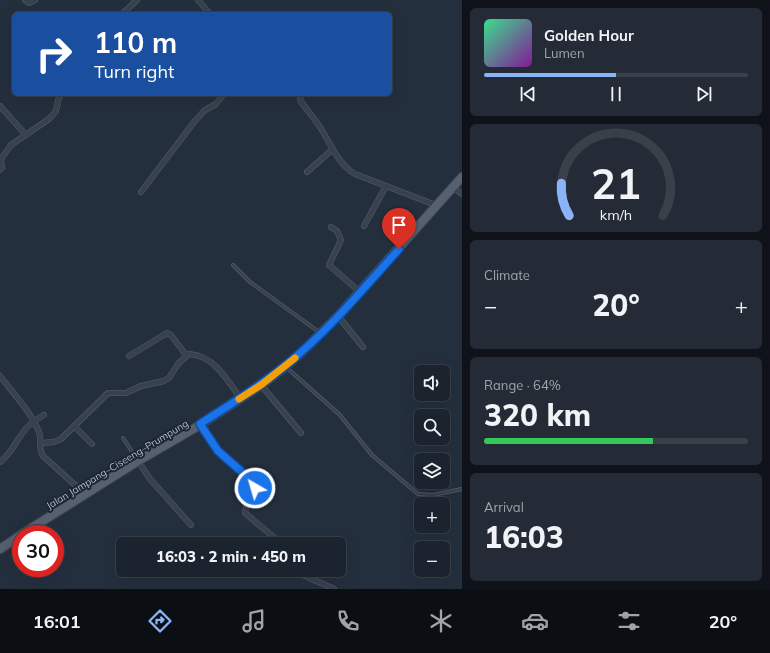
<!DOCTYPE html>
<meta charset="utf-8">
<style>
body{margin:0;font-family:Mulish,sans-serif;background:#242b36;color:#f1f3f6;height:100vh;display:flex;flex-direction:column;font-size:15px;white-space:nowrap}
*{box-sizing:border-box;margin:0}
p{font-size:13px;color:#a0a4aa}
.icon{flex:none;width:22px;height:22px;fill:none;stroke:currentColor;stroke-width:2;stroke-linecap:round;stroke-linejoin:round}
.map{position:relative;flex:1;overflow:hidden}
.details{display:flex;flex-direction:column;gap:8px;padding:8px;background:#0f1319;width:308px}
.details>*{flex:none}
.banner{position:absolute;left:12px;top:12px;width:380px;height:84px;border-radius:6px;box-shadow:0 4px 16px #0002,0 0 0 1px #39404a;background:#1a4fa0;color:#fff;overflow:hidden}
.tools{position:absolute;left:414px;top:365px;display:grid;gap:8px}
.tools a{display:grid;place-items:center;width:36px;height:36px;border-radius:6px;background:#1b232e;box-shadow:0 4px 16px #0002,0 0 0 1px #39404a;font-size:20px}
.speed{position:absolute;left:12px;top:525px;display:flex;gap:8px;font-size:20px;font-weight:700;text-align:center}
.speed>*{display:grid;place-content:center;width:52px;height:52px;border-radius:50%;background:#1b232e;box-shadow:0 4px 16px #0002,0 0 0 1px #39404a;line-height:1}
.speed .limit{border:6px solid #d22;background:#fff;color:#111}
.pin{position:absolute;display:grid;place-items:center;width:34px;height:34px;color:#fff;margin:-41px -17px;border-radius:50% 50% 50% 0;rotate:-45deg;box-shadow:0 0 4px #0007}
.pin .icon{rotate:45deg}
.me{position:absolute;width:44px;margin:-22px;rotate:322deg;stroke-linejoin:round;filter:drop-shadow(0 0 3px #0008)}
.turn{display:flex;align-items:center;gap:14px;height:84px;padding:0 16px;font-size:18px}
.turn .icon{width:52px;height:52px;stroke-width:2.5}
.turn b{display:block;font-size:28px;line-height:34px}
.big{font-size:30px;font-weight:800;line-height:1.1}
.details .tile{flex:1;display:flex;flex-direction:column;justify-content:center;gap:6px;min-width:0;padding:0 14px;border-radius:6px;background:#242b36}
.details .dial{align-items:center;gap:0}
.dial svg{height:104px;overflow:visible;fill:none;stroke:#39404a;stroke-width:7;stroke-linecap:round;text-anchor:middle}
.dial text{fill:#f1f3f6;stroke:none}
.song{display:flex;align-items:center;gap:12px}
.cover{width:48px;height:48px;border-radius:6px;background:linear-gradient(135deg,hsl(150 70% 55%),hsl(290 70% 35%))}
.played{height:4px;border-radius:2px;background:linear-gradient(90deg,#8ab4f8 50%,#39404a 50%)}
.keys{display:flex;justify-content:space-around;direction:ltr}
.heat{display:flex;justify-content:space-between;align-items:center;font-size:22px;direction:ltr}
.charge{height:6px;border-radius:3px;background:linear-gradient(90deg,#34c759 64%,#39404a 0)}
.trip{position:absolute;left:116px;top:537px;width:230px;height:40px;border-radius:6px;background:#1b232e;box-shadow:0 4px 16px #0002,0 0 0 1px #39404a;font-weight:800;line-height:40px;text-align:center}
.dock{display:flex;height:64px;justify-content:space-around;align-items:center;background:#0b0e12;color:#a0a4aa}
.dock .icon{width:28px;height:28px}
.dock .current{color:#8ab4f8}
.dock b{font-size:18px;color:#f1f3f6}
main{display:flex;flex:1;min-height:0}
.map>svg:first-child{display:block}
</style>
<main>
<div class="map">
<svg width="462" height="589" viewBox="0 0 462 589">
<rect width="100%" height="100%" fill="#242f3e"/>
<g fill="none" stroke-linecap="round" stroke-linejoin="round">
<defs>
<g id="lane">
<polyline points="233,265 250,282 319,332"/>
<polyline points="287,368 339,414 372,455 418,494 433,495 462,489"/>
<polyline points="123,438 137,459"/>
</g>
<g id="street">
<polyline points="25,0 29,3 35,0"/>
<polyline points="198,0 210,14"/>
<polyline points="122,14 137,0"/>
<path d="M 301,94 L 300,100 C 306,109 314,118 320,127 C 330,143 338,164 355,174 L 438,206"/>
<polyline points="0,106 25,134"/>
<polyline points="0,170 2,168 1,159 11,145 49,119 56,111 59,97 61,94"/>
<polyline points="307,172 333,149"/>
<polyline points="454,188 462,194"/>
<polyline points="141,192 194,122 205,110 216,104 224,94"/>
<polyline points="364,226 386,186"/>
<polyline points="331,227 337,231 341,240 329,265 360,292"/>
<polyline points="338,316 363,347"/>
<polyline points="129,356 167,333 171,335 186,355"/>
<path d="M 0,376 C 14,394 30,411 39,432 C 42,440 38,449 43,456 L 85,494"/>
<polyline points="261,385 301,433"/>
<polyline points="200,425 218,451 250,479 254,485 254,493 246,507 245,513 282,544"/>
<polyline points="75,427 92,444"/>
<path d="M 41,443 L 54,442 L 61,439 L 108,393 L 126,393 L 141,386 L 164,381 L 169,378 L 178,364 L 189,354 C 213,355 228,380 240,398"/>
<polyline points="138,461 150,479 191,525"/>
<path d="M 0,462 C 11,454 16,441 24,431 C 29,424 37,419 44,415"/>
<polyline points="298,570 303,575 334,589"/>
</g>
<g id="primary">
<polyline points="22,534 138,461 200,425 261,385 286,366 304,350 338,316 462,177"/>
<polyline points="0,549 21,535"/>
</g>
</defs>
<use href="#lane" stroke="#565f6c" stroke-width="4"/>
<use href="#street" stroke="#565f6c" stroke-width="6"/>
<use href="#primary" stroke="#414a57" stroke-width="10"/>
<use href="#lane" stroke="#38414e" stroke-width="2.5"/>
<use href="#street" stroke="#38414e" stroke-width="5"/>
<use href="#primary" stroke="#56606e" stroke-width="8"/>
</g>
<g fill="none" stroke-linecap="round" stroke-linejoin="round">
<defs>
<path id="route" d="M 255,488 L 250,479 L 218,451 L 200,424 C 229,405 259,387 286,365 C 328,331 363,289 399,249"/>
</defs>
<use href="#route" stroke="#114b97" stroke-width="10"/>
<use href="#route" stroke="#1a73e8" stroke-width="7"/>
<polyline stroke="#f59e0b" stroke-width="7" points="239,399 261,385 295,358"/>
</g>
<g text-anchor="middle" stroke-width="4" stroke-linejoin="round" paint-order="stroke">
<g font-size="10" fill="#b4bcc9" stroke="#1d2633">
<text transform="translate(117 464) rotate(-31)" y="4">Jalan Jampang–Ciseeng–Prumpung</text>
</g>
</g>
</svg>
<div class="tools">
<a><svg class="icon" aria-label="sound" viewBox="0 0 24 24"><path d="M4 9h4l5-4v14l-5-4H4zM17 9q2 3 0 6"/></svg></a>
<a><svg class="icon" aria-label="search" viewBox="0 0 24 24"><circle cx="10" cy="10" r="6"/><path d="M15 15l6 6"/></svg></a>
<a><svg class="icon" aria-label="layers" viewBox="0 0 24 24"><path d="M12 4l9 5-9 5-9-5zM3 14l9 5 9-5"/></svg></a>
<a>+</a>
<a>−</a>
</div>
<div class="speed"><div class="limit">30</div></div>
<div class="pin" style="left:399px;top:249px;background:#d93025"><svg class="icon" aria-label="arrive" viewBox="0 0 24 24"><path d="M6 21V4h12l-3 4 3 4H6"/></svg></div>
<svg class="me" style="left:255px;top:488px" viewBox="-20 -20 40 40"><circle r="17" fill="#1a73e8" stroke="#fff" stroke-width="3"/><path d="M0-11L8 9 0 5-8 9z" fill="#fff"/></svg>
<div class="trip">16:03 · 2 min · 450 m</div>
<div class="banner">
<div class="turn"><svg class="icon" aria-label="right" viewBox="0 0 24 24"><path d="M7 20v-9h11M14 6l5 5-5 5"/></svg><div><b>110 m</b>Turn right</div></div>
</div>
</div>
<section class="details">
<div class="tile">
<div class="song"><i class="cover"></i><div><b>Golden Hour</b><p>Lumen</p></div></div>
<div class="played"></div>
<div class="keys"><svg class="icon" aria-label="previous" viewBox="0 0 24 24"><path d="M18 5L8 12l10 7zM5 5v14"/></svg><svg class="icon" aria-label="pause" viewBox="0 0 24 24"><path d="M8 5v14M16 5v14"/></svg><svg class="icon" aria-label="next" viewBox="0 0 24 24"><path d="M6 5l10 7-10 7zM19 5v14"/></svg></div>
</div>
<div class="tile dial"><svg viewBox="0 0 100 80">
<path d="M14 69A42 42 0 1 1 86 69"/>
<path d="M14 69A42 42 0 0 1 8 44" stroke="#8ab4f8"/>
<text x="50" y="56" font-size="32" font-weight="700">21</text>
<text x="50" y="72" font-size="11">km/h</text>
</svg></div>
<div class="tile"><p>Climate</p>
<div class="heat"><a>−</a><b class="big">20°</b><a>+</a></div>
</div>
<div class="tile"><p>Range · 64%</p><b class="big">320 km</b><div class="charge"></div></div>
<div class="tile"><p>Arrival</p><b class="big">16:03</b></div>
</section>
</main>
<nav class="dock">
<b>16:01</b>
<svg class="icon current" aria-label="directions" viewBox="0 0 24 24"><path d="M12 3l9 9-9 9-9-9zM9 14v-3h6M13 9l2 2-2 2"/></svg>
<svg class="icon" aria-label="music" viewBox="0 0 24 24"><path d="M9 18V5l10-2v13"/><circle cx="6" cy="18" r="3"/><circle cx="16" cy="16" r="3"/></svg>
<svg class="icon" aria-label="phone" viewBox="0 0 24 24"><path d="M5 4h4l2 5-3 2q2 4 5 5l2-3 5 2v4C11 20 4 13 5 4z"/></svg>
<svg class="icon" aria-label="climate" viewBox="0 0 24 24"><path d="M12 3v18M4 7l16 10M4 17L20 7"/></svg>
<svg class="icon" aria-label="car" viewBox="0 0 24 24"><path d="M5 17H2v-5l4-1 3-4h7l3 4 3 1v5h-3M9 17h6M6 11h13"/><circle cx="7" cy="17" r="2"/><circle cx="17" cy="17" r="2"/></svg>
<svg class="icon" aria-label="filters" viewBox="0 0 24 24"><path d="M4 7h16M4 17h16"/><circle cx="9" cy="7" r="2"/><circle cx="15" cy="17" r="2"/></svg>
<b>20°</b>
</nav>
